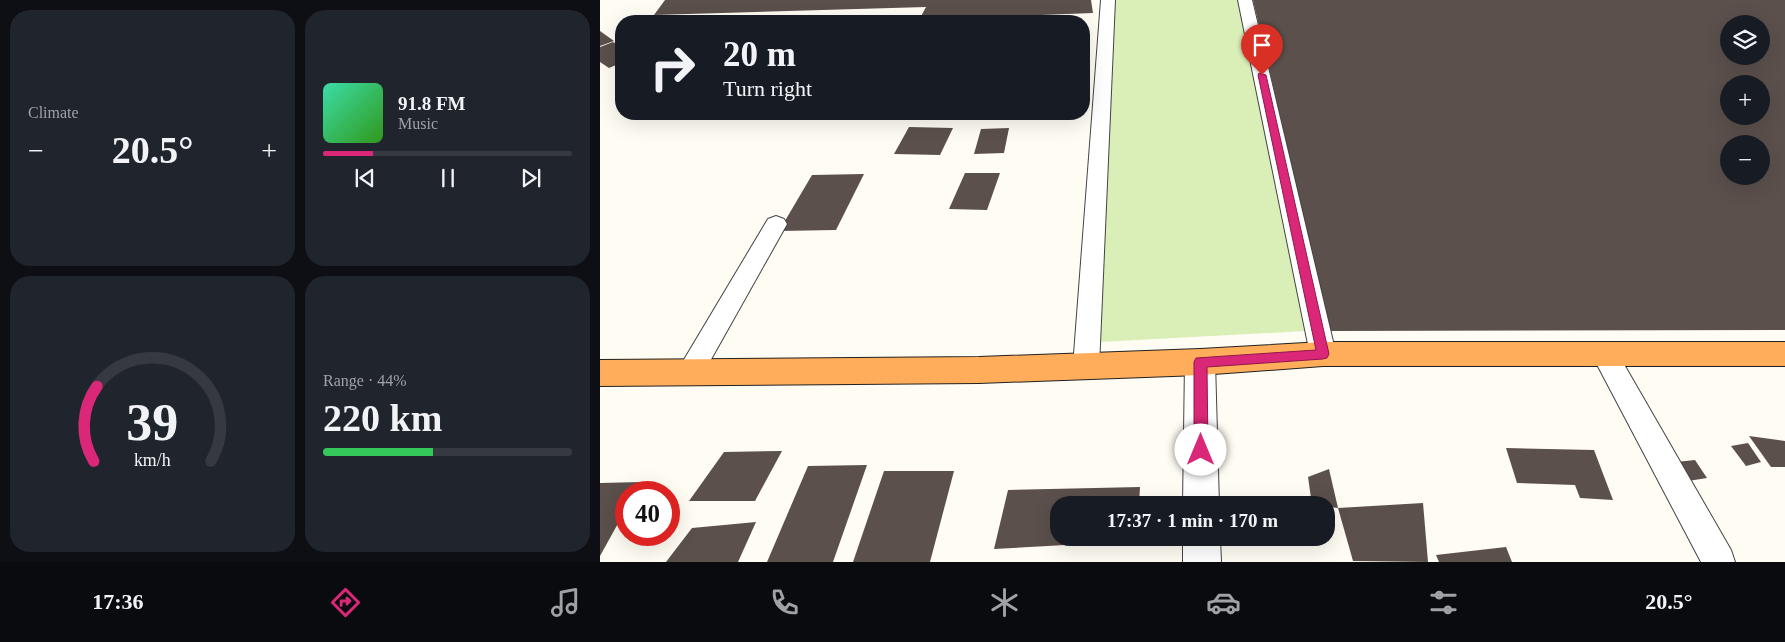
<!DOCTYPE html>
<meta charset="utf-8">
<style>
body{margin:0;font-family:Georgia,serif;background:#20242c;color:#f1f3f6;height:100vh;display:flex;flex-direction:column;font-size:19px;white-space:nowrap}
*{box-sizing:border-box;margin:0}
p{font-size:16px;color:#9ea1a6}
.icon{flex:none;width:28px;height:28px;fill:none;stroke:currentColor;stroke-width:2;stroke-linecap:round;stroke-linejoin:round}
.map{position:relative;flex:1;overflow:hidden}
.side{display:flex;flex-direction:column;gap:10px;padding:10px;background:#0d0f14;width:600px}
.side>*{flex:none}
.hud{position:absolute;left:15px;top:15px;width:475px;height:105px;border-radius:20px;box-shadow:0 5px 20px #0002;background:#171b24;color:#f1f3f6;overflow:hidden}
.controls{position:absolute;left:1120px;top:15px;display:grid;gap:10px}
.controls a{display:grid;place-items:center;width:50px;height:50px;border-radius:50%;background:#171b24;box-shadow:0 5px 20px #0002;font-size:25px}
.speed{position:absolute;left:15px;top:481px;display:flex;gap:10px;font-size:25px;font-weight:700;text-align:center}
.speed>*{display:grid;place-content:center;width:65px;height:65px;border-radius:50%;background:#171b24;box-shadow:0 5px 20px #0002;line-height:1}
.speed .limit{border:8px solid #d22;background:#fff;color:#111}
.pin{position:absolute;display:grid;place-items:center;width:42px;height:42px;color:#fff;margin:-51px -21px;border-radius:50% 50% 50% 0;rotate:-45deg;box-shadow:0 0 5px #0007}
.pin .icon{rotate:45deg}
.me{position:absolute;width:55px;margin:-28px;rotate:0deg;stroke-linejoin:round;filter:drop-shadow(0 0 4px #0008)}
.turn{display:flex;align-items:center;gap:18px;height:105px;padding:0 25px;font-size:22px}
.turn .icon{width:65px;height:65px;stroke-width:2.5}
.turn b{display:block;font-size:35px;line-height:42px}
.big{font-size:38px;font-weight:700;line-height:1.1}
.side .tile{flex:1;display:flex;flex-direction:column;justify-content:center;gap:8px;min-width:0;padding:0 18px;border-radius:20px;background:#20242c}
.side .dial{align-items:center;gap:0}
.dial svg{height:130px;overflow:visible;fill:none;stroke:#363941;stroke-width:7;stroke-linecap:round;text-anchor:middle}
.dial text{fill:#f1f3f6;stroke:none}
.song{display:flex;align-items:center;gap:15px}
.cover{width:60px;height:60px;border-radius:8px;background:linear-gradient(135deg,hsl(160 70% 55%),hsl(110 70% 35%))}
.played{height:5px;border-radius:2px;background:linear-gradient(90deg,#db2777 20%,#363941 20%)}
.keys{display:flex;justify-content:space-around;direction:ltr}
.heat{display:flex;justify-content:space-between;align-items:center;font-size:28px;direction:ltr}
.charge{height:8px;border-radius:4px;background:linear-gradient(90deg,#34c759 44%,#363941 0)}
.side .tiles{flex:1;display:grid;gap:10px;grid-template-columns:repeat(2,1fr)}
.trip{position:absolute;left:450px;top:496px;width:285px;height:50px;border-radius:20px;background:#171b24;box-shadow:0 5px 20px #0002;font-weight:700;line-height:50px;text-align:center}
.tab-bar{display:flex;height:80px;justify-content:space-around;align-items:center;background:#090b0e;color:#9ea1a6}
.tab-bar .icon{width:35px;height:35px}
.tab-bar .on{color:#db2777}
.tab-bar b{font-size:22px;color:#f1f3f6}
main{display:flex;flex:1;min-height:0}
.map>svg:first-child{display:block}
</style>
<main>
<section class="side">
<div class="tiles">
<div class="tile"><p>Climate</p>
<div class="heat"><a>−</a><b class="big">20.5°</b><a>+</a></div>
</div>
<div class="tile">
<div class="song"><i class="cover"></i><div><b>91.8 FM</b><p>Music</p></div></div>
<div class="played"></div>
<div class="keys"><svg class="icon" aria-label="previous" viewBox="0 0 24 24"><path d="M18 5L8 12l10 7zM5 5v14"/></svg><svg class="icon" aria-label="pause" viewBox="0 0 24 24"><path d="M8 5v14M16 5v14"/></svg><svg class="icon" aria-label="next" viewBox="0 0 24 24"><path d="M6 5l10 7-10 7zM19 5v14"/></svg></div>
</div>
<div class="tile dial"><svg viewBox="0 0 100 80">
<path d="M14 69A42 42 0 1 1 86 69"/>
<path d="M14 69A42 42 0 0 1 16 23" stroke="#db2777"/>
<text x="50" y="56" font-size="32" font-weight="700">39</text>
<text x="50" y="72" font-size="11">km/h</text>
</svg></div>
<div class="tile"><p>Range · 44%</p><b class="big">220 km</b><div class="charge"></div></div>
</div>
</section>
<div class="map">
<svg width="1185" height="562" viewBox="0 0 1185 562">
<rect width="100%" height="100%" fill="#fffcf4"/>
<polygon fill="#daefb7" points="515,0 638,0 705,331 500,342"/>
<g fill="#5b504b" fill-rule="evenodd">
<polygon points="65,0 491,0 493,13 319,20 326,7 54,15"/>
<path d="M 653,0 L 1185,0 L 1185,330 L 730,331 ZM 1129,24 L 1161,24 L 1161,56 L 1129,56 ZM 1129,84 L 1161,84 L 1161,116 L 1129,116 ZM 1129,144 L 1161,144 L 1161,176 L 1129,176 Z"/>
<polygon points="0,31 14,41 0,46"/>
<polygon points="13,42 21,47 21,63 9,68 0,62 0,47"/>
<polygon points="309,127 353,128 340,155 294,154"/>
<polygon points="409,128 404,153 374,154 381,129"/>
<polygon points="365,173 400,173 387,210 349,209"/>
<polygon points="264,174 236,230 179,231 212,175"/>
<polygon points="1149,436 1185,441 1185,467 1171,467"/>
<polygon points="1148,443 1161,462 1146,466 1131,446"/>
<polygon points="906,448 994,450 1013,500 980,498 975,485 917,483"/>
<polygon points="182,451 155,501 89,501 124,452"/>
<polygon points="1095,460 1107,478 1088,481 1076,462"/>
<polygon points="267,465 233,562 167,562 208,466"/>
<polygon points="729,469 738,508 712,505 708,477"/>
<polygon points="284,471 354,471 330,562 253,562"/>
<polygon points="41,482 35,492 26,492 26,509 0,556 0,483"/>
<polygon points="540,487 539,505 459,505 459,538 537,538 537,541 394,549 408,490"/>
<polygon points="823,503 828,562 753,561 738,508"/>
<polygon points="156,522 138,562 66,562 92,528"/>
<polygon points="906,547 912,562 839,562 836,555"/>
</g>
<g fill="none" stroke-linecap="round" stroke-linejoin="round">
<defs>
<g id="minor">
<polygon points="501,0 515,0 499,367 495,375 486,378 477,375 473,367"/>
<polygon points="638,0 652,0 736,354 732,362 723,365 714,362 710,354"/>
<polygon points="176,216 184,219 187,224 100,379 91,382 82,379 78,371 82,363 168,219"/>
<polygon points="1005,344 1014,347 1131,550 1135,562 1101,562 992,355 996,347"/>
</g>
<g id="tertiary">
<polygon points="600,349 611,353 615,362 619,505 583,505 585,362 589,353"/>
<polygon points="583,538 620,538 621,562 583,562"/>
</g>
<polygon id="trunk" points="723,342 1185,342 1185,366 723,366 600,375 379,383 0,386 0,360 379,357 600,349"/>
</defs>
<use href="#minor" stroke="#434343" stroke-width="2"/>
<use href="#tertiary" stroke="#434343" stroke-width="2"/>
<use href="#trunk" stroke="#212121" stroke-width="2"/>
<use href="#minor" fill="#fff" fill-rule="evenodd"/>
<use href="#tertiary" fill="#fff" fill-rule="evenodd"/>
<use href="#trunk" fill="#ffad5b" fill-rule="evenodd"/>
</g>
<polygon fill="#db2777" stroke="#8e194d" points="659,73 666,75 729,354 727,358 723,359 607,367 608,450 606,455 601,457 596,455 594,450 594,362 596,358 716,350 658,75"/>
</svg>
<div class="controls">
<a><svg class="icon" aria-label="layers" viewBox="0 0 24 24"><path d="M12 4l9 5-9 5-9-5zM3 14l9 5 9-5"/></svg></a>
<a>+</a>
<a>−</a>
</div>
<div class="speed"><div class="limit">40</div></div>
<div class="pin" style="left:662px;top:75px;background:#d93025"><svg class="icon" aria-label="arrive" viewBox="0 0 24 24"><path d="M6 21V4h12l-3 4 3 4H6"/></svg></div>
<svg class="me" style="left:601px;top:450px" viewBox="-20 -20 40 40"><circle r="19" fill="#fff"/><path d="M0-13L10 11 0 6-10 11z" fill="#db2777"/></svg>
<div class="trip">17:37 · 1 min · 170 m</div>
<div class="hud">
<div class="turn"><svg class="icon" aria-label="right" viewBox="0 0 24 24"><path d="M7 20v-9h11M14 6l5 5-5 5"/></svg><div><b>20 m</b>Turn right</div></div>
</div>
</div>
</main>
<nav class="tab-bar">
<b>17:36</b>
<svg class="icon on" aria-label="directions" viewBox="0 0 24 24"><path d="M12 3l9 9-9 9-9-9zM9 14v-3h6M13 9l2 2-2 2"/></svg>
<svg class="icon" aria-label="music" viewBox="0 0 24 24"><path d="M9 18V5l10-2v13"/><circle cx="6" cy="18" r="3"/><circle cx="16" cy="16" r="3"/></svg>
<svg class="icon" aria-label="phone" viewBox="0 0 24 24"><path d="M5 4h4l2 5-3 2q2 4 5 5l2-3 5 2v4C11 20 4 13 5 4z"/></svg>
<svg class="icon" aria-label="climate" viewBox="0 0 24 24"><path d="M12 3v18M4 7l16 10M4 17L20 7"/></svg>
<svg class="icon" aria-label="car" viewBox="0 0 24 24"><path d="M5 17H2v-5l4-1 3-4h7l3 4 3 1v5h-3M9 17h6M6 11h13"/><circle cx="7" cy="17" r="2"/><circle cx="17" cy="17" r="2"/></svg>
<svg class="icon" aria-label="filters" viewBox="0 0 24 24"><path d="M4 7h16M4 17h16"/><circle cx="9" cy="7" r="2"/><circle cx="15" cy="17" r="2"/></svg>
<b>20.5°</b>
</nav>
